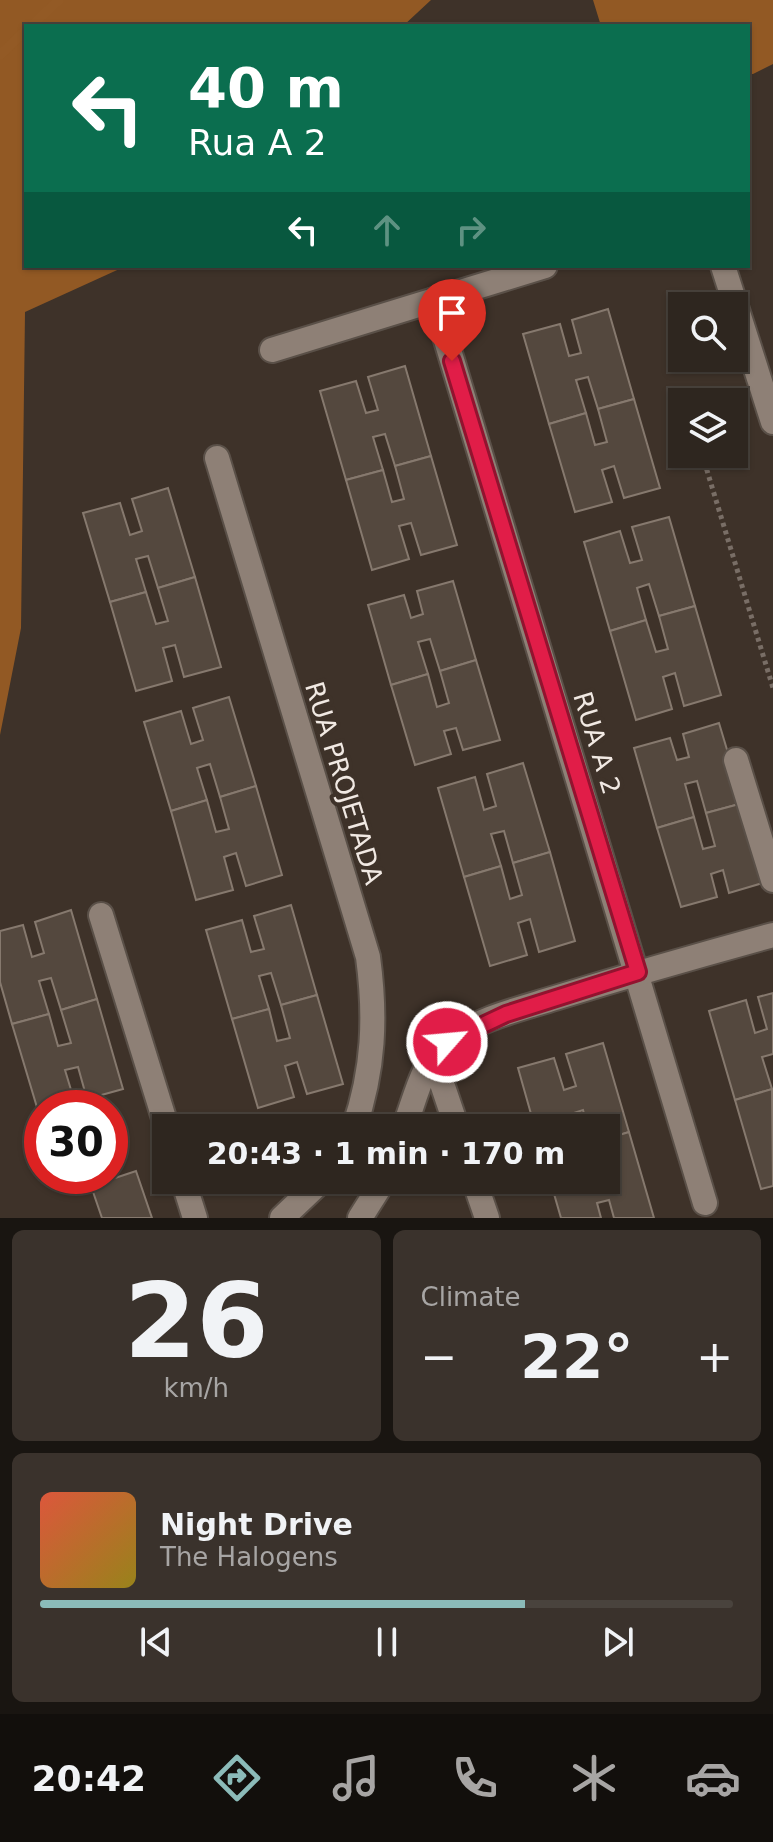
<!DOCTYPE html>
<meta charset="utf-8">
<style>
body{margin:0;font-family:"DejaVu Sans",sans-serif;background:#3a322c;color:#f1f3f6;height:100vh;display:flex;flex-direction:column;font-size:30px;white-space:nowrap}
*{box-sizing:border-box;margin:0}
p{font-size:26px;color:#a7a5a4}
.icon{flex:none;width:44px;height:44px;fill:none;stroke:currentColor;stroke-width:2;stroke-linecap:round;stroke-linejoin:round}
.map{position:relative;height:1218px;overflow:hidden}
.side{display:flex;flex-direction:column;gap:12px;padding:12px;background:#191511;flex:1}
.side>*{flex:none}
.banner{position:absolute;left:24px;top:24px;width:726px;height:244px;border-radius:0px;box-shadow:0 2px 6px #0004,0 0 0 2px #49433d;background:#0b6e4f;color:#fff;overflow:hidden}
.buttons{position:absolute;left:668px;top:292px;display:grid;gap:16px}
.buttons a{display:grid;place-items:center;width:80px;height:80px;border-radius:0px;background:#2e261f;box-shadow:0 2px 6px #0004,0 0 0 2px #49433d;font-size:40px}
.speed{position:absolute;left:24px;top:1090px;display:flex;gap:16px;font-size:40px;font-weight:700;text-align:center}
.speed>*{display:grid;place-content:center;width:104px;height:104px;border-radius:50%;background:#2e261f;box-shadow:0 2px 6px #0004,0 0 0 2px #49433d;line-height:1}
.speed .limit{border:12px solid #d22;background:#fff;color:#111}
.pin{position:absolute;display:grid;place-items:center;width:68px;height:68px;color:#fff;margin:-82px -34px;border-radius:50% 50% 50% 0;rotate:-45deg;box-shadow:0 0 8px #0007}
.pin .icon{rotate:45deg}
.me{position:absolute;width:88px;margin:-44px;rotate:63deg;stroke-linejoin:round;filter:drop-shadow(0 0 6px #0008)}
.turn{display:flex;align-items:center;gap:28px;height:168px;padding:0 32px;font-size:36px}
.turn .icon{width:104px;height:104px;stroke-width:2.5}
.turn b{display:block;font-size:56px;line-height:68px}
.lanes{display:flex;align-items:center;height:76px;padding:0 32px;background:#0003;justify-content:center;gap:40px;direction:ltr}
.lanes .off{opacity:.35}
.big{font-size:60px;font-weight:700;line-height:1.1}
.side .widget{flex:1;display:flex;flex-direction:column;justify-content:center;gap:12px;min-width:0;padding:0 28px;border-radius:12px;background:#3a322c}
.side .dial{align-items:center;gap:0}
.dial b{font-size:104px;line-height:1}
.song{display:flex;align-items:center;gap:24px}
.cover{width:96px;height:96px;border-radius:12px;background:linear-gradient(135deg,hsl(10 70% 55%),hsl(50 70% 35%))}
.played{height:8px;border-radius:4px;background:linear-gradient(90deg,#8bbbb9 70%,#49433d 70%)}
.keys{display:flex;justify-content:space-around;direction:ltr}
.heat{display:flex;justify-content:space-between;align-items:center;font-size:44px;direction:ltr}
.side .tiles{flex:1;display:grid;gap:12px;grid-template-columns:1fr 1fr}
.widget:last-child{grid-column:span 2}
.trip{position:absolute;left:152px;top:1114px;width:468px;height:80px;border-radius:0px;background:#2e261f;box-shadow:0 2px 6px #0004,0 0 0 2px #49433d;font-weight:700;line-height:80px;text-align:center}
.tab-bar{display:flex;height:128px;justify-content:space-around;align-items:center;background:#120f0c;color:#a7a5a4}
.tab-bar .icon{width:56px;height:56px}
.tab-bar .selected{color:#8bbbb9}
.tab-bar b{font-size:36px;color:#f1f3f6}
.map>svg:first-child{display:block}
</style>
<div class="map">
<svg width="773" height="1218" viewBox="0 0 773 1218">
<rect width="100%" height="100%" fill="#3e3229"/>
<g fill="#925924">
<polygon points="0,0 431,0 403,26 26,26 26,266 126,266 25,312 21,628 0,735"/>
<polygon points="593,0 773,0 773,64 753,74 748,74 748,26 601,26"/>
</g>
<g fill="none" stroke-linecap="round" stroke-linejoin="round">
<g stroke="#935a25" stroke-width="10">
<polyline points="31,26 59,0"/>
<polyline points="0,55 26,30"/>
</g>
</g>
<g fill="#54483e" stroke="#86796e" stroke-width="2">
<polygon points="608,309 634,399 598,409 588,377 576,380 586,413 549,424 523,334 560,324 569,356 581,353 572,320"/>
<polygon points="405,366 431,456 395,466 385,434 373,437 383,470 346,480 320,391 356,381 366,413 378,410 368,377"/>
<polygon points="634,399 660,488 624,498 614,466 602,470 612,502 575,512 549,424 586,413 595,445 607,442 598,409"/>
<polygon points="431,456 457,545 421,555 411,523 399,526 409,559 372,570 346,480 383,470 392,502 404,499 395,466"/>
<polygon points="168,488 195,577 158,588 148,556 136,559 146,592 110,602 83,513 120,503 130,535 142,531 132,499"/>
<polygon points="669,517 695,606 659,616 649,584 637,588 646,620 610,631 584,542 620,531 630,563 642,560 632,527"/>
<polygon points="195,577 221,667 184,677 175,645 163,648 172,681 136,691 110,602 146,592 156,624 168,621 158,588"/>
<polygon points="453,581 476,660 440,671 430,639 418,642 428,674 391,685 368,605 404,595 411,618 423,614 417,591"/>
<polygon points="695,606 721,695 684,706 675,673 663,677 672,709 636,720 610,631 646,620 656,652 668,649 659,616"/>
<polygon points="476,660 500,740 463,750 456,728 444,731 451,754 415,765 391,685 428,674 437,707 449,703 440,671"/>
<polygon points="229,697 256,786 220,797 210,764 197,768 207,800 171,811 144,722 181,711 191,744 203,740 193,708"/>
<polygon points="719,723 743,803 706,813 697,781 685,784 694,817 657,828 634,748 670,738 677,760 689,757 683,734"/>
<polygon points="523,763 550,852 513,863 504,831 491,834 501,866 464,877 438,788 475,777 484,810 496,806 487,774"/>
<polygon points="256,786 282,875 246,886 236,853 224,857 233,890 196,900 171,811 207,800 216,832 229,829 220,797"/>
<polygon points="743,803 766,882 729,893 723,870 711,874 717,897 681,907 657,828 694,817 703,849 715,846 706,813"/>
<polygon points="550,852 575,941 539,952 530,919 518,923 527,955 490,966 464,877 501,866 510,899 522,895 513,863"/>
<polygon points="291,905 317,995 281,1005 271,973 259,976 269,1009 232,1019 206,930 242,920 251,952 264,949 254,916"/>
<polygon points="71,910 97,999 61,1010 51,978 39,981 49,1014 12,1024 0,982 0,931 23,925 32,957 44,953 35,922"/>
<polygon points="773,993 773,1054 762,1057 772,1089 735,1100 709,1011 746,1000 755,1033 767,1029 758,997"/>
<polygon points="317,995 343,1084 307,1094 297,1062 285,1066 294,1097 258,1108 232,1019 269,1009 277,1041 290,1038 281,1005"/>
<polygon points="97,999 123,1089 87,1099 78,1067 65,1070 75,1103 58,1108 42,1108 42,1113 39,1114 12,1024 49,1014 58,1046 71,1043 61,1010"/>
<polygon points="603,1043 629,1132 606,1139 606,1128 588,1128 583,1110 571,1114 575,1128 535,1128 518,1068 554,1058 564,1090 576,1086 566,1054"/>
<polygon points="772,1089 773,1186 761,1189 735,1100"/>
<polygon points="629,1132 654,1218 614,1218 609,1200 597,1203 601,1218 561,1218 550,1180 606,1180 606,1139"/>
<polygon points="136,1171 152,1218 102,1218 91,1186"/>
</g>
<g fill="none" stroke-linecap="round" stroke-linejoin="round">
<defs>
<g id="street">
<polyline points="723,266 773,422"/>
<polyline points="434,300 705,1203"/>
<polyline points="272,350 545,266"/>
<path d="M 217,458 L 368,957 C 376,1017 374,1069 354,1128"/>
<polyline points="736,760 773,880"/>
<polyline points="101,915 167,1128"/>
<polyline points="433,1057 457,1128"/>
<path d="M 404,1128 C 415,1100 422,1061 448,1041 C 477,1019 520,1009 555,998 C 627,976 700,955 773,935"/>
<polyline points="183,1180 195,1218"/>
<polyline points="474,1180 487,1218"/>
<polyline points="282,1218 322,1180"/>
<polyline points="360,1218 384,1180"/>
</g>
</defs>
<use href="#street" stroke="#5a5048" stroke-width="28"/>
<polyline stroke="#796e66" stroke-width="5" stroke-dasharray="4 4" stroke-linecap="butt" points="702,454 773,688"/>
<use href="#street" stroke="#8e8076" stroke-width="24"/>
</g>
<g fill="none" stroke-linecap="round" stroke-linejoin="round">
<defs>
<polyline id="route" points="447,1042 506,1014 638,972 452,361"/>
</defs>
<use href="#route" stroke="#92132f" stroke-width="20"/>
<use href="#route" stroke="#e11d48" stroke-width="14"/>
</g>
<g text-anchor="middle" stroke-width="8" stroke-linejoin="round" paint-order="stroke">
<g font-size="26" fill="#f1e9e3" stroke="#3e3229">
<text transform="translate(597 743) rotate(73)" y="9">RUA A 2</text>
<text transform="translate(344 783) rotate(73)" y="9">RUA PROJETADA</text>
</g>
</g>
</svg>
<div class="buttons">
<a><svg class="icon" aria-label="search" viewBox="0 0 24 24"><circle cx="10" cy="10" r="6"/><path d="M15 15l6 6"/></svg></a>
<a><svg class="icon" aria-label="layers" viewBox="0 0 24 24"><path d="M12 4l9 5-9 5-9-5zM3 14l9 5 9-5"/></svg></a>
</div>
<div class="speed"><div class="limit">30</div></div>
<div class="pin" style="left:452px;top:361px;background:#d93025"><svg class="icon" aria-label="arrive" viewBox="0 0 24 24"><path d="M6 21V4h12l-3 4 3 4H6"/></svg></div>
<svg class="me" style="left:447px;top:1042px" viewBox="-20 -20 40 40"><circle r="17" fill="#e11d48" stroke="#fff" stroke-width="3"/><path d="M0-11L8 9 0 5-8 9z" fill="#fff"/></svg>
<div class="trip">20:43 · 1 min · 170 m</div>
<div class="banner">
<div class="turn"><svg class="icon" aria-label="left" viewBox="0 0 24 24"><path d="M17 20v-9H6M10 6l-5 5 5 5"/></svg><div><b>40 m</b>Rua A 2</div></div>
<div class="lanes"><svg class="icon" aria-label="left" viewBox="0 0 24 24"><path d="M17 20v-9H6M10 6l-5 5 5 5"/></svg><svg class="icon off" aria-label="ahead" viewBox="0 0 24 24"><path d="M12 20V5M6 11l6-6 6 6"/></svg><svg class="icon off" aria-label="right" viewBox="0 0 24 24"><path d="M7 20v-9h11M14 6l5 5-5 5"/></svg></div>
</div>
</div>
<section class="side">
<div class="tiles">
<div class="widget dial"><b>26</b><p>km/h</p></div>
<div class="widget"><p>Climate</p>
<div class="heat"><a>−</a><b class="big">22°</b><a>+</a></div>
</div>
<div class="widget">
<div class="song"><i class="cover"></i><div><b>Night Drive</b><p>The Halogens</p></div></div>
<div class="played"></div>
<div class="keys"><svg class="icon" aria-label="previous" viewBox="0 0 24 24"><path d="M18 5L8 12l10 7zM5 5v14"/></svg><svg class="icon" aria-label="pause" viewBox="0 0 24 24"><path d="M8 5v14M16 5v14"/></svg><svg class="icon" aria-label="next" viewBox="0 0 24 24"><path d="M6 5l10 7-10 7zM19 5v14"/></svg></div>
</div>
</div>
</section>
<nav class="tab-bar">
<b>20:42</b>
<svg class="icon selected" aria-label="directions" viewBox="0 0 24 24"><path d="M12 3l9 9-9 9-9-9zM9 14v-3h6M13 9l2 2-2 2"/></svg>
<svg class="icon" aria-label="music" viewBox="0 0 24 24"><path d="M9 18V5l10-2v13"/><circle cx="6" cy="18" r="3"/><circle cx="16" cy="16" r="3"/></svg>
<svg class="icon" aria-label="phone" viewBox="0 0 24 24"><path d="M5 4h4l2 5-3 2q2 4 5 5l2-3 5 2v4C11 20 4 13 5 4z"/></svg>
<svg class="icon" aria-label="climate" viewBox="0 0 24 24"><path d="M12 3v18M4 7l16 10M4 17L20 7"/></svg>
<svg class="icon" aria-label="car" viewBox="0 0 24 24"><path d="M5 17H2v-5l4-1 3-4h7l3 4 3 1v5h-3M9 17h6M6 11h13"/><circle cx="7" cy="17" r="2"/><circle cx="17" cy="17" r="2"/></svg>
</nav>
